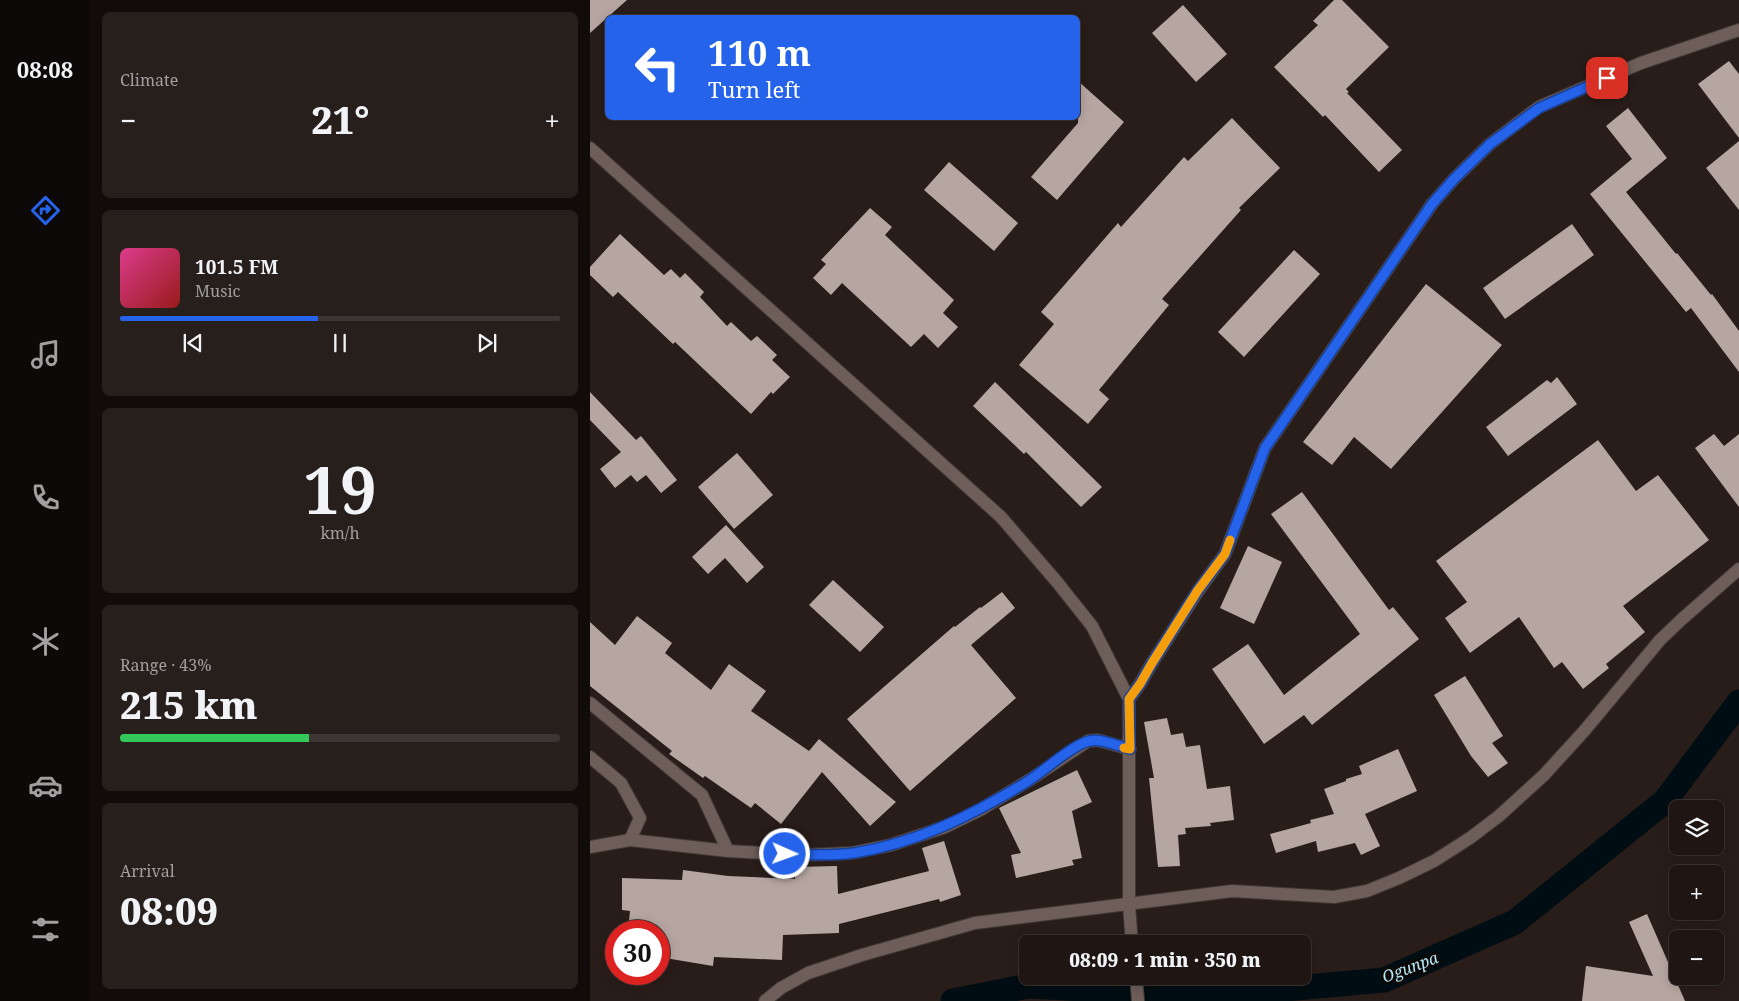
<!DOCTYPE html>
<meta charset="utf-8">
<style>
body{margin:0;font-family:"Noto Serif",serif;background:#271f1c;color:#f1f3f6;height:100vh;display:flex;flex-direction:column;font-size:19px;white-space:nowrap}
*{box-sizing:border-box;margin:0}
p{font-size:16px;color:#a19fa0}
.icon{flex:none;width:28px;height:28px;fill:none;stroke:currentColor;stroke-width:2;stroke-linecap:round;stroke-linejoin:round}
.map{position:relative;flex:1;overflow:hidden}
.panel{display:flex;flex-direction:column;gap:12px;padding:12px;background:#110c0a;width:500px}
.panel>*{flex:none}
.top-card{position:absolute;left:15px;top:15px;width:475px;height:105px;border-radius:8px;box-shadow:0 2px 12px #0003,0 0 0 1px #3c3533;background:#2563eb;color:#fff;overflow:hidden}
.controls{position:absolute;left:1079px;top:800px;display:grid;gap:10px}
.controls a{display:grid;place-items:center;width:55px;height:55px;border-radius:8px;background:#1f1613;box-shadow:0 2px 12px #0003,0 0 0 1px #3c3533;font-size:25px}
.speed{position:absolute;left:15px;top:920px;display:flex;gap:10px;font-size:25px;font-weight:700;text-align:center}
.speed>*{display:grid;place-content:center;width:65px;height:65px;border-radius:50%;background:#1f1613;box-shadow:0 2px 12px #0003,0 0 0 1px #3c3533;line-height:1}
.speed .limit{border:8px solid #d22;background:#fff;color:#111}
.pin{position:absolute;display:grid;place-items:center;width:42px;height:42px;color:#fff;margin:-21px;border-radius:10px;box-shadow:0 2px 8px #0006}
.me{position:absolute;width:55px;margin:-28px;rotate:92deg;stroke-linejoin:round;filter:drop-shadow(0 0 4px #0008)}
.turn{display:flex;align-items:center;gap:18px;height:105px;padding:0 20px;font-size:22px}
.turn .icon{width:65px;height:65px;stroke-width:2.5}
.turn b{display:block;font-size:35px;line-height:42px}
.big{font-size:38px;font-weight:800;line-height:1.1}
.panel .widget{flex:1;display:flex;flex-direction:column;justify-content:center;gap:8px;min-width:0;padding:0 18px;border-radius:8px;background:#271f1c}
.panel .dial{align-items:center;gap:0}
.dial b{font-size:65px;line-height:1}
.song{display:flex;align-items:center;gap:15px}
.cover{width:60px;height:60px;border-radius:8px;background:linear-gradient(135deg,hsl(330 70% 55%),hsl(0 70% 35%))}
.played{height:5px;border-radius:2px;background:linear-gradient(90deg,#2563eb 45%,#3c3533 45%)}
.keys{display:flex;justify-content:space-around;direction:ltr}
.heat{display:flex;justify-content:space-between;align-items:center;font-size:28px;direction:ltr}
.charge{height:8px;border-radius:4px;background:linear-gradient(90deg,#34c759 43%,#3c3533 0)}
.trip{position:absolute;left:429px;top:935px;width:292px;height:50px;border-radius:8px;background:#1f1613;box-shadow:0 2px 12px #0003,0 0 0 1px #3c3533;font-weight:800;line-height:50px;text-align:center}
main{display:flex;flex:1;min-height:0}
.tabs{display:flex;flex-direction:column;width:90px;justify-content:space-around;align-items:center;background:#0c0908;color:#a19fa0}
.tabs .icon{width:35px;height:35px}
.tabs .on{color:#2563eb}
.tabs b{font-size:22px;color:#f1f3f6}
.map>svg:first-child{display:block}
</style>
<main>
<nav class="tabs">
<b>08:08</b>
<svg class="icon on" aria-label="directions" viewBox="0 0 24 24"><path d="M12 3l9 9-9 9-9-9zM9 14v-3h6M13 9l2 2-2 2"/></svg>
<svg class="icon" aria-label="music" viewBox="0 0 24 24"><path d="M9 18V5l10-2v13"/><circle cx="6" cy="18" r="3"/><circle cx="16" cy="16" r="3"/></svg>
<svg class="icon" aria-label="phone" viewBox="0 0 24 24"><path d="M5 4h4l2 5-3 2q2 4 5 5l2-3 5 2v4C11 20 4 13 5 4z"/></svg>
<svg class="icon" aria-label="climate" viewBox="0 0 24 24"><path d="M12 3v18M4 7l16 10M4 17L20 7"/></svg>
<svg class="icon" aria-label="car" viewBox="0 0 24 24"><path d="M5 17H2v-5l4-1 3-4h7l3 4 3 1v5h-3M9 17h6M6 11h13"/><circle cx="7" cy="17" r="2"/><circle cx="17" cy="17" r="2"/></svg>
<svg class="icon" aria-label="filters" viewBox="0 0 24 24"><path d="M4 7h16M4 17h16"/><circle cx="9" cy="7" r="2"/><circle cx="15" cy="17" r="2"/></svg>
</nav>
<section class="panel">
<div class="widget"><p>Climate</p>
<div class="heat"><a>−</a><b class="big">21°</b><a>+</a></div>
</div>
<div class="widget">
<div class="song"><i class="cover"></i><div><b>101.5 FM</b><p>Music</p></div></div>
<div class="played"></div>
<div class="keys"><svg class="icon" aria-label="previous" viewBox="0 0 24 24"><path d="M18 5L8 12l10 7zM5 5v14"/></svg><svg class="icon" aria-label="pause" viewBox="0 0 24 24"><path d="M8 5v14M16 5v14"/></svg><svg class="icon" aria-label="next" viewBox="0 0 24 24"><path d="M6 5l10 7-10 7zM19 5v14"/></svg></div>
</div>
<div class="widget dial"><b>19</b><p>km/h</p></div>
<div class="widget"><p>Range · 43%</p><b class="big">215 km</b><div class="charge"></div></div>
<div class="widget"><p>Arrival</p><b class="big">08:09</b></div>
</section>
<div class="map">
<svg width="1149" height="1001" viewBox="0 0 1149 1001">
<rect width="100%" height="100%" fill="#291d19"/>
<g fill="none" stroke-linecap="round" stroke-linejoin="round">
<polyline stroke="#000d12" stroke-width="25" points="363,1001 438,986 619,996 794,980 925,922 1075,801 1149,702"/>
</g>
<g fill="#b6a6a1">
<polygon points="0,0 37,0 0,33"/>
<polygon points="744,0 752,0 799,47 756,89 759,92 757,93 812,150 789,172 735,115 733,117 684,67 728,25 723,21"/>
<polygon points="593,5 637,54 606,82 562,33"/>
<polygon points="1139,61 1149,74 1149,138 1108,84"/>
<polygon points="488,81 534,122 467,200 441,177 488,123"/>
<polygon points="1038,108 1077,158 1036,192 1086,254 1087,253 1121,295 1122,294 1149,331 1149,372 1101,308 1096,312 1000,194 1042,159 1016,126"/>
<polygon points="642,118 690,168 649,208 651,210 572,299 579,305 509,390 519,399 498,424 429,365 464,324 451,312 528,223 531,227 594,157 598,161"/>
<polygon points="1149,141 1149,210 1116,168"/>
<polygon points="359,162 428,223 404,251 334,190"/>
<polygon points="280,208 302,227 295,235 364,300 353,313 368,327 348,348 334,334 321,347 252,283 241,295 223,278 236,264 231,260"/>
<polygon points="982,224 1004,255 915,319 893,288"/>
<polygon points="30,234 74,275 81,269 90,278 95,273 114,292 110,297 137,326 141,322 161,341 167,336 187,355 182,360 200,377 183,394 181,392 161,414 85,342 83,344 28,292 23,297 0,275 0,267"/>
<polygon points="704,250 730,274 654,357 628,332"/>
<polygon points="836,284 912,345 801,469 764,437 742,465 713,442"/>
<polygon points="967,377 987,404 918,456 896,427 957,380 961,383"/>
<polygon points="405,382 512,487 491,507 436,452 434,454 383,406"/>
<polygon points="0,392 46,440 51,436 87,480 71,493 56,475 47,482 41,475 25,488 10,469 31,452 0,420"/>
<polygon points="1124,434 1134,446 1149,434 1149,507 1105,448"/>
<polygon points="1008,440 1046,491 1068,475 1119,540 1033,606 1055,632 1016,664 1019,668 993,689 972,662 964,668 929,617 880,653 855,618 877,602 846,561"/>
<polygon points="147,453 183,495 144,529 108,487"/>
<polygon points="712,492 799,610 803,607 829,639 722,725 714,715 674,744 622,669 658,644 694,695 770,634 681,514"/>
<polygon points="136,525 174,567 157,583 135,558 118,574 102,557"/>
<polygon points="658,546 692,562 664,624 630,608"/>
<polygon points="243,580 294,627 270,652 219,605"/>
<polygon points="412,592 425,608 381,645 426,698 320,791 257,719 364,626 365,627 390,607 391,608"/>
<polygon points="47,616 82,643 75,653 121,690 139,664 176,691 161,711 219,751 229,739 306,802 280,826 232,772 191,824 165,803 161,808 115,776 113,778 79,754 82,751 0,686 0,622 25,645"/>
<polygon points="875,676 913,736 902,743 918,763 898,777 881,756 844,695"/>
<polygon points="577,718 581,735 593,733 596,747 610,745 617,789 640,786 644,820 620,823 621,826 595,828 596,834 588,835 590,866 568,867 559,778 564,778 554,722"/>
<polygon points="808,749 827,791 775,814 790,846 771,855 765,843 728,852 726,841 686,853 680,834 721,823 720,820 744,814 734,789 756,781 756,779 772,774 769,766"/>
<polygon points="487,770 502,802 482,811 492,858 482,860 484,865 426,878 421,855 431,853 409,808"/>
<polygon points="354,841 371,895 350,902 349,899 249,924 249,933 193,935 192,960 124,957 123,966 69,957 69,931 38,931 40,911 32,910 32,878 92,880 93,870 138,876 205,879 205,867 247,866 248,894 339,871 332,848"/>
<polygon points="1057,914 1095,1001 992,1001 996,966 1063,976 1039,922"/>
</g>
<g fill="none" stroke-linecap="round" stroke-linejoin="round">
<defs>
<g id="minor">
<polyline points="0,148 411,517 467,582 502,626 539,699"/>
<polyline points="0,703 112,795 138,851"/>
<polyline points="0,757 31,783 50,818 40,840"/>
<polyline points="0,847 40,840 138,851 214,855 262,853 301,845 355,827 390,810 441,779 498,741 507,740 540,749"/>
<polyline points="542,944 539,905 539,699 550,684 562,663 608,591 635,554 675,448 842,204 864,179 900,144 949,107 1051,63 1149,30"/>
<polyline points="546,976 548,1001"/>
<polyline points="175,1001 191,988 218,973 272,955 385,923 642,891 744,897 777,891 809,878 844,861 880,838 909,816 954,775 995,730 1070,640 1092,619 1149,569"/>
</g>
</defs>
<use href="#minor" stroke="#413835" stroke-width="14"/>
<use href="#minor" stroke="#6d5e59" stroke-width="12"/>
</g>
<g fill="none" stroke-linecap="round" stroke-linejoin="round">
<defs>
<path id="route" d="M 195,854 C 217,855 242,856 264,853 C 327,843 382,815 435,783 C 453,772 482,745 499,741 C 511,738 528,746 540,749 L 539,699 L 550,684 L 562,663 L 608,590 L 635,554 L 675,448 L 842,204 L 864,179 L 900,144 L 949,108 L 1017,78"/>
</defs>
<use href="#route" stroke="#184099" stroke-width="12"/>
<use href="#route" stroke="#2563eb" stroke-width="9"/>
<polyline stroke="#f59e0b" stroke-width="9" points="534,748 540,749 539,699 550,684 562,663 608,590 635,554 640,540"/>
</g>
<g text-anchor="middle" stroke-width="5" stroke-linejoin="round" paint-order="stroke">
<g font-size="16" font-style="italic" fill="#b6e9f9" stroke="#0e0807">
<text transform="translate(820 967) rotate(-21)" y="6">Ogunpa</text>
</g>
</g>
</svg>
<div class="controls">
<a><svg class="icon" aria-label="layers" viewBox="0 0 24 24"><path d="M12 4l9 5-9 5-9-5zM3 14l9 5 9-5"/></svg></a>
<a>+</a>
<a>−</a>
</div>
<div class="speed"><div class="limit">30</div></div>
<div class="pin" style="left:1017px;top:78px;background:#d93025"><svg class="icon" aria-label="arrive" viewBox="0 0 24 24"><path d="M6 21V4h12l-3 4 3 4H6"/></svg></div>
<svg class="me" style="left:195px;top:854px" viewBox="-20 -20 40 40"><circle r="17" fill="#2563eb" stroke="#fff" stroke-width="3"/><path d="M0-11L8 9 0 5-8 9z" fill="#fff"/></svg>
<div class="trip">08:09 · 1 min · 350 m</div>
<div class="top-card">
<div class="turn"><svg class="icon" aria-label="left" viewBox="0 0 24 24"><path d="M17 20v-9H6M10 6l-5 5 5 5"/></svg><div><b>110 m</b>Turn left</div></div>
</div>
</div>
</main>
